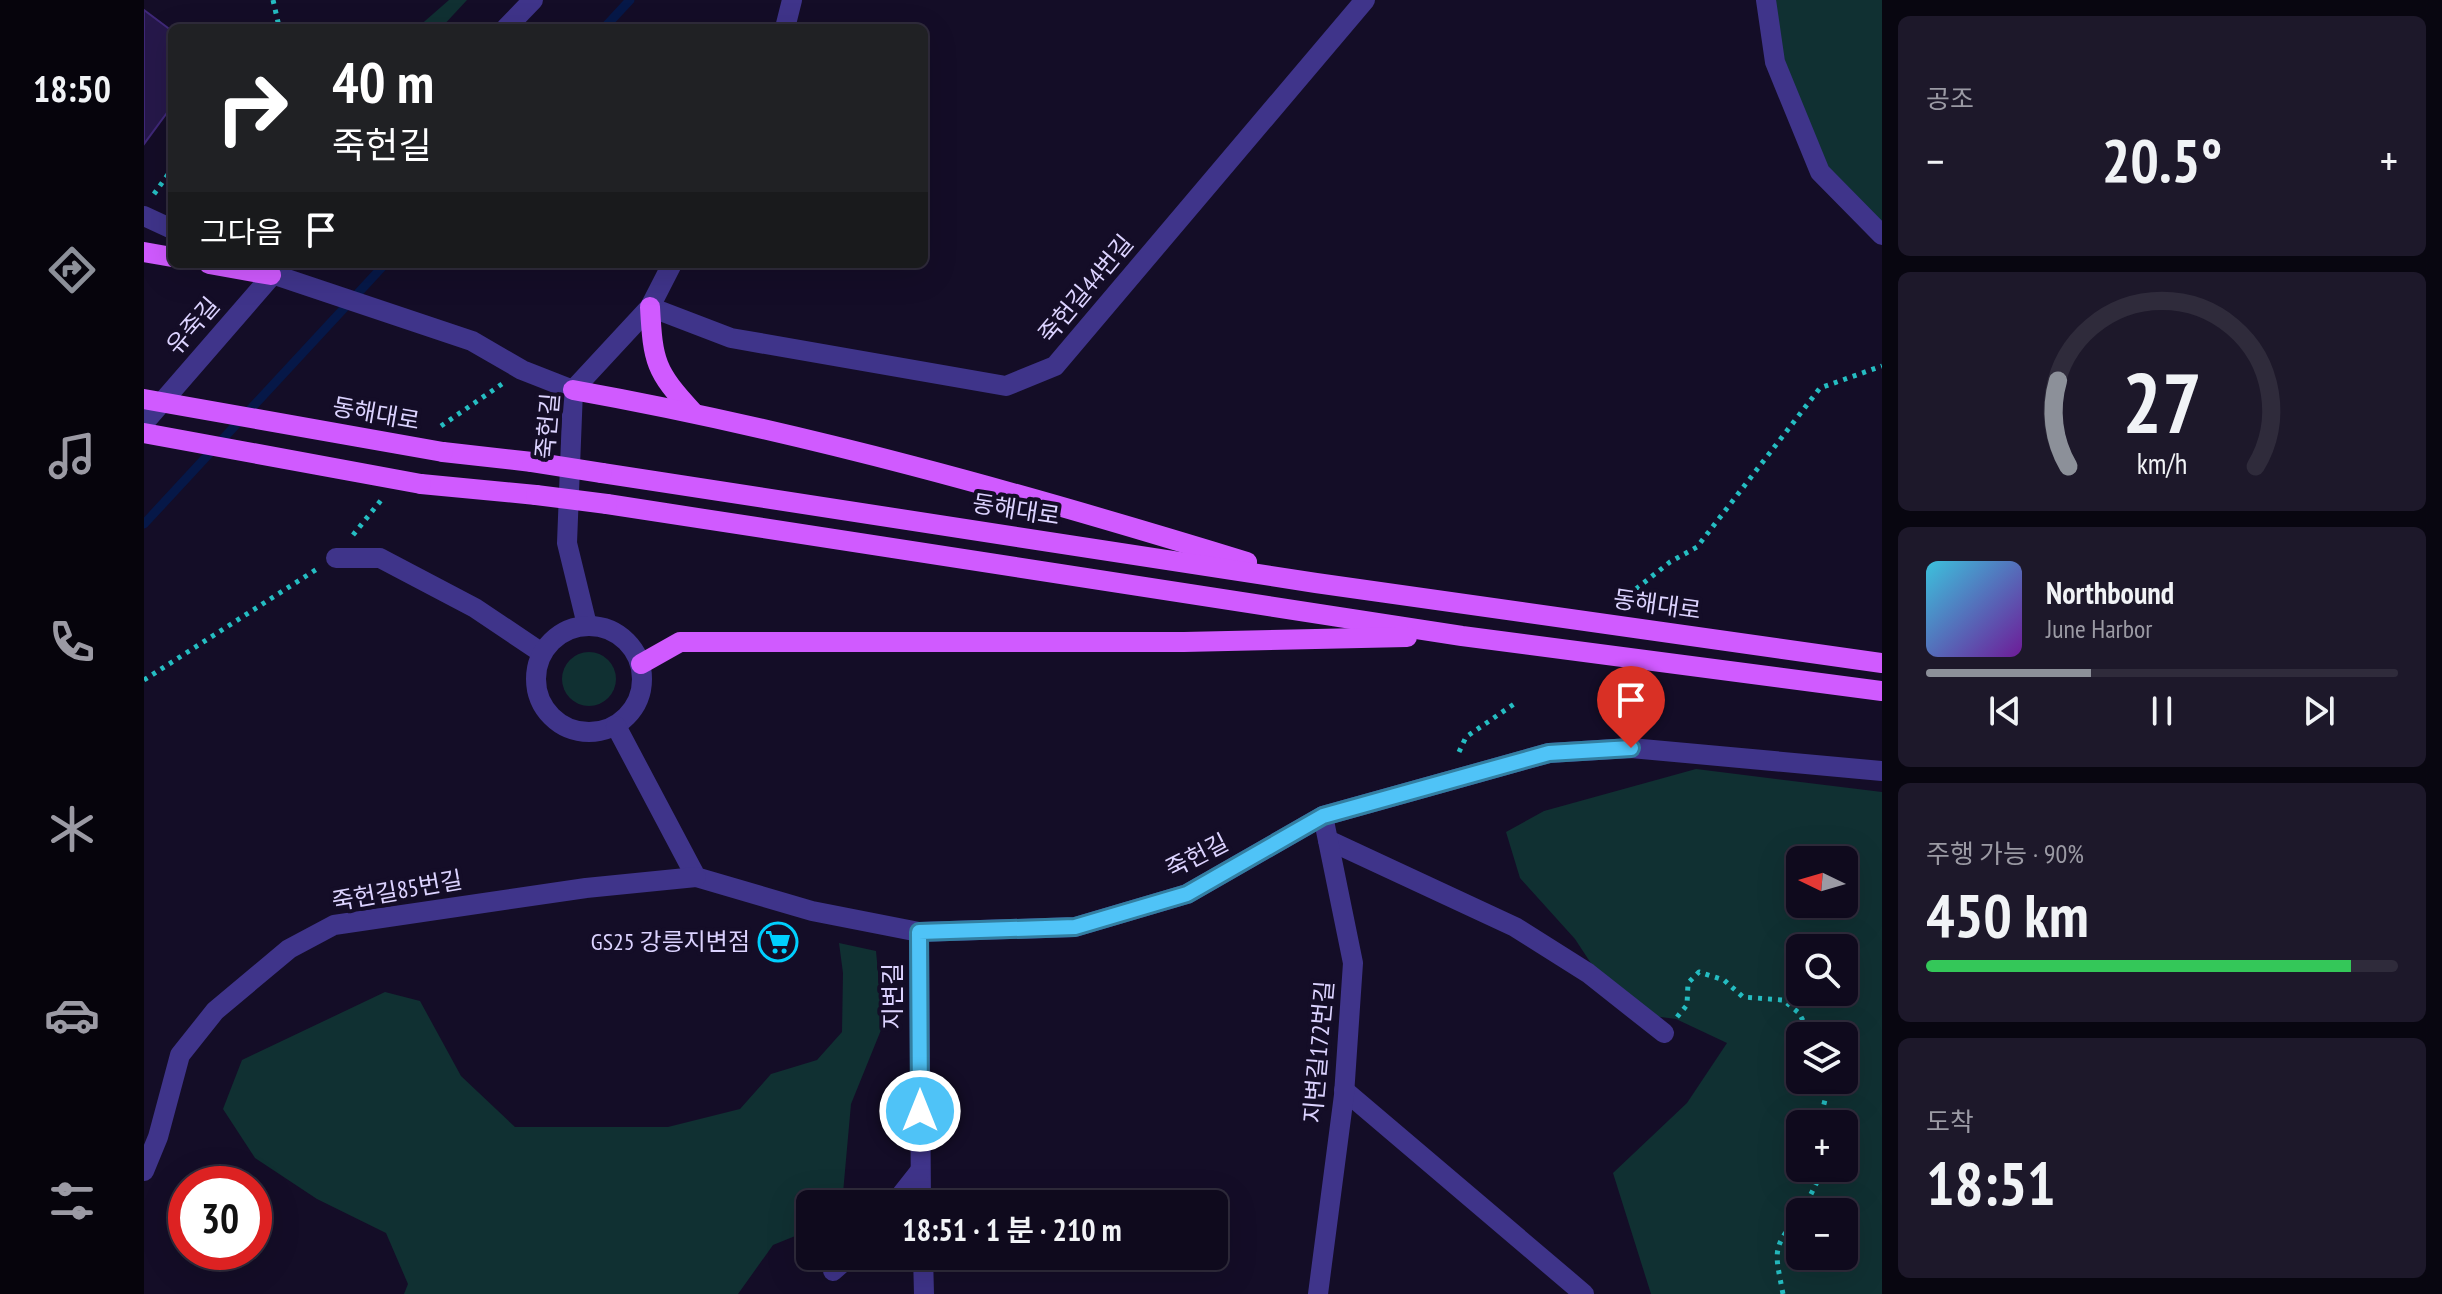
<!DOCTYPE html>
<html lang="ko">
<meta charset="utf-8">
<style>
body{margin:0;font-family:"PT Sans Narrow","Noto Sans KR",sans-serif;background:#1d182a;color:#f1f3f6;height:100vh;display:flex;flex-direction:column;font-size:30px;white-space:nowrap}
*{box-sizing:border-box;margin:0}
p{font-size:26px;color:#9b9aa4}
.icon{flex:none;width:44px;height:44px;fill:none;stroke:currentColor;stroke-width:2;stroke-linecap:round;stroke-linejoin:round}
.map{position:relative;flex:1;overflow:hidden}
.sheet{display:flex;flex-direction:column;gap:16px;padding:16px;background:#080610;width:560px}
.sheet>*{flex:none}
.top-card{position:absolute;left:24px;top:24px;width:760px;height:244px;border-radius:12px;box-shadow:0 8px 32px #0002,0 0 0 2px #2f2b3b;background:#202124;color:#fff;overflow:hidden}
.needle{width:52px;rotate:275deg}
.tools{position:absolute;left:1642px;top:846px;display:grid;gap:16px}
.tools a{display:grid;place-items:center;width:72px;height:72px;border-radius:12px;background:#0f0a1d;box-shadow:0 8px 32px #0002,0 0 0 2px #2f2b3b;font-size:40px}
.speed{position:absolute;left:24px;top:1166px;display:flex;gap:16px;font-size:40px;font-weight:700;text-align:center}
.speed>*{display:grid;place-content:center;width:104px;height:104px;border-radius:50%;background:#0f0a1d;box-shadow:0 8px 32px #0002,0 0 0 2px #2f2b3b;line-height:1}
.speed .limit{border:12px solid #d22;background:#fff;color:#111}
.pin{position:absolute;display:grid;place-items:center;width:68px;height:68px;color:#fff;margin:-82px -34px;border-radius:50% 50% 50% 0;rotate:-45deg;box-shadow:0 0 8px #0007}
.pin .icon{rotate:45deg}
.me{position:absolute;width:88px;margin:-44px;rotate:0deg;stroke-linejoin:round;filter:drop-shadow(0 0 6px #0008)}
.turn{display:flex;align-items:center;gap:28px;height:168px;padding:0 32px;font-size:36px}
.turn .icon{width:104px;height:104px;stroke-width:2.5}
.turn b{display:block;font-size:56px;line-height:68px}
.then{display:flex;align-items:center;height:76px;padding:0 32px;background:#0003;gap:16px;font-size:30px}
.big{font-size:60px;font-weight:600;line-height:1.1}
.sheet .widget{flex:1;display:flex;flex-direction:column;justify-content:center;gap:12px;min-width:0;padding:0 28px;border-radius:12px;background:#1d182a}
.sheet .dial{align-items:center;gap:0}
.dial svg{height:208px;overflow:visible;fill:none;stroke:#2f2b3b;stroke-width:7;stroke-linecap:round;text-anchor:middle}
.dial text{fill:#f1f3f6;stroke:none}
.song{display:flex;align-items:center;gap:24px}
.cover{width:96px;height:96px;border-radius:12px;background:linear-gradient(135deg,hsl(190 70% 55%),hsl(280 70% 35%))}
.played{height:8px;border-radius:4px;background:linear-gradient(90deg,#8c9099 35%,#2f2b3b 35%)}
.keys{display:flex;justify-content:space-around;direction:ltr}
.heat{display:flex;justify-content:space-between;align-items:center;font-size:44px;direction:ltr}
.charge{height:12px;border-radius:6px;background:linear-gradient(90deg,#34c759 90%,#2f2b3b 0)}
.trip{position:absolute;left:652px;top:1190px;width:432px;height:80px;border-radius:12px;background:#0f0a1d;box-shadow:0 8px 32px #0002,0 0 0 2px #2f2b3b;font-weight:600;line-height:80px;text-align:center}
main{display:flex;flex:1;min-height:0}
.dock{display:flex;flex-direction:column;width:144px;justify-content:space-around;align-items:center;background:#06040c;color:#9b9aa4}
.dock .icon{width:56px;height:56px}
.dock .on{color:#8c9099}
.dock b{font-size:36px;color:#f1f3f6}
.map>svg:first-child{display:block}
</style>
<main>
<nav class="dock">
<b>18:50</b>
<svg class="icon on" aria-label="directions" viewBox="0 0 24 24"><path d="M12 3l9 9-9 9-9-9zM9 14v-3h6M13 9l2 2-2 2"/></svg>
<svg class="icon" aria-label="music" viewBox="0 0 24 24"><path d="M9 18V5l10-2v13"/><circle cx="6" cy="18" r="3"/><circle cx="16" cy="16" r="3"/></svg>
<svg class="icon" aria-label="phone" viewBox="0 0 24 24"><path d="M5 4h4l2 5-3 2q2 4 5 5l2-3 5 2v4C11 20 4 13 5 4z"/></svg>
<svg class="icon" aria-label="climate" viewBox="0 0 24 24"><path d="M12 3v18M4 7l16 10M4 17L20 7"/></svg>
<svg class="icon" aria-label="car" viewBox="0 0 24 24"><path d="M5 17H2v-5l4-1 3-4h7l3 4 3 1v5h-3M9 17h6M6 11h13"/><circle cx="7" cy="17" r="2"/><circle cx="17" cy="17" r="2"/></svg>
<svg class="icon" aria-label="filters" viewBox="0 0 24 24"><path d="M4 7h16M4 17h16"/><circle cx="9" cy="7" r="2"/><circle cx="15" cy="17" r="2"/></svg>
</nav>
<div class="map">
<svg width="1738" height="1294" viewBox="0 0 1738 1294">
<rect width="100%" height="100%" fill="#140d27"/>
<g fill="#103032" fill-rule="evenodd">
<polygon points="305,0 323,0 297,28 273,28"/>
<polygon points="1629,0 1738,0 1738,225 1681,167 1637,57"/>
<circle cx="445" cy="679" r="27"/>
<path d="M 1552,769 L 1738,792 L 1738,1294 L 1507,1294 L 1469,1173 L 1543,1103 L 1583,1043 L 1532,1019 L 1479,1012 L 1431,939 L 1376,878 L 1362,832 L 1400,811 ZM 1656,860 L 1700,860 L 1700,904 L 1656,904 ZM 1656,948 L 1700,948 L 1700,992 L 1656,992 ZM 1656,1036 L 1700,1036 L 1700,1080 L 1656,1080 ZM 1656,1124 L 1700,1124 L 1700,1168 L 1656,1168 ZM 1656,1212 L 1700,1212 L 1700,1256 L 1656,1256 Z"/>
<polygon points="695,943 732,951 739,1025 707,1104 698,1204 666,1204 666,1230 629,1245 594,1294 260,1294 264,1284 242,1233 173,1199 111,1158 79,1109 98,1060 241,992 276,1001 317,1076 371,1127 524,1127 596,1109 627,1074 673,1060 698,1032 699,973"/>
</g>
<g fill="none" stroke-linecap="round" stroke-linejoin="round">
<g stroke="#061848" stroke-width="9">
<polyline points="460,28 486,0"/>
<polyline points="0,524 241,264"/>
</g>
</g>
<polygon fill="#26184a" stroke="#3f2878" stroke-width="2" points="0,10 28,31 28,106 0,144"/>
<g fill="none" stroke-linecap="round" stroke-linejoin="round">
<g stroke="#25bdc2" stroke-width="5" stroke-dasharray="4 6" stroke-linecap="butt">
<polyline points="129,0 134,22 130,28"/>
<polyline points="10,194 28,169"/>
<polyline points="297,426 358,384"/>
<polyline points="209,535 238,499"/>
<polyline points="1492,589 1526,562 1553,547 1676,388 1738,366"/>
<polyline points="0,680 173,569"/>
<polyline points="1315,752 1322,737 1370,704"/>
<polyline points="1533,1017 1543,1005 1544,983 1555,972 1580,980 1599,997 1639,1000 1655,1013 1667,1036"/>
<polyline points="1675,1124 1686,1080"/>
<polyline points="1658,1212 1673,1182 1671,1168"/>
<path d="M 1639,1294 C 1631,1251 1627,1249 1656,1214"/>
</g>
<g stroke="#3f348a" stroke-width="20">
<polyline points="1622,0 1631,62 1676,172 1738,235"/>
<polyline points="362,28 389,0"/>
<polyline points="641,28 648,0"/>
<polyline points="0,216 28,229"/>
<polyline points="113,269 328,341 378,370 429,390"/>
<polyline points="506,307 587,338 862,386 911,366 1221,0"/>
<polyline points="0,423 138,264"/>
<polyline points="192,558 236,558 331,608 398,653"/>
<polyline points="443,625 423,543 429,390 506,307 528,264"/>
<circle cx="445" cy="679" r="53"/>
<polyline points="472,726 552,877 668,911 775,932 931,927 1043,894 1179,816 1405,753 1487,748 1738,771"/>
<polyline points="1184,840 1371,927 1444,973 1520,1033"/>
<polyline points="775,932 777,1204"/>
<polyline points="1200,1090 1440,1294"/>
<polyline points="0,1171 14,1137 36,1055 71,1011 145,949 190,925 442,888 552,877"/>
<polyline points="750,1204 776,1171"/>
<polyline points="779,1256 780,1294"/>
<polyline points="689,1271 706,1256"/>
<polyline points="1174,1294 1200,1095 1209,963 1179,816"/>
</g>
<g stroke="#d05aff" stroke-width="20">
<polyline points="0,252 28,257"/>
<polyline points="65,264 127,275"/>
<path d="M 506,307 C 509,362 511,371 549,412"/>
<path d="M 429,390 C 658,431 881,494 1103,562"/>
<polyline points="299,452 388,462"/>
<polyline points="458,473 1172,583 1738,663"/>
<polyline points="277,484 392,495"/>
<polyline points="463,504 1318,636 1738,691"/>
<polyline points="497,664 536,642 1040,642 1263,637"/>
</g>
<g stroke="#d05aff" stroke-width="20">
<polyline points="0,399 299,452"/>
<polyline points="0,433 277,484"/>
<polyline points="388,462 458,473"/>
<polyline points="392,495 463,504"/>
</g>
</g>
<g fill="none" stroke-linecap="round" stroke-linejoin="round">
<defs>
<polyline id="route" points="776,1111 775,932 931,927 1043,894 1179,816 1405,753 1487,748"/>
</defs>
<use href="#route" stroke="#337fa1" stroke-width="20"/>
<use href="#route" stroke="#4fc3f7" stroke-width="14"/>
</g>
<defs>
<symbol id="supermarket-ring" viewBox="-11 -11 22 22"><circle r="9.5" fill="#140d27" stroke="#00cffe" stroke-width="1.5"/><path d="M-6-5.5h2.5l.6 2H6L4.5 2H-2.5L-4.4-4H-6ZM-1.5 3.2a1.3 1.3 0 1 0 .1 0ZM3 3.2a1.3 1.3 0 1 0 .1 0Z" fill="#00cffe"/></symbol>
</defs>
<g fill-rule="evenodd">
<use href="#supermarket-ring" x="612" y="920" width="44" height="44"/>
</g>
<g text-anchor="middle" stroke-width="8" stroke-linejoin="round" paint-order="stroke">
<g font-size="24" fill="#dcd3ff" stroke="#140d27">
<text transform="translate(942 289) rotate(-50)" y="8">죽헌길44번길</text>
<text transform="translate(49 326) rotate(-49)" y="8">유죽길</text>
<text transform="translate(232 414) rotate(10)" y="8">동해대로</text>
<text transform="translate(404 426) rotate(-85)" y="8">죽헌길</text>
<text transform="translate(872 510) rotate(9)" y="8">동해대로</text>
<text transform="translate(1513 605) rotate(8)" y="8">동해대로</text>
<text transform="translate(1053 856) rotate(-27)" y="8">죽헌길</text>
<text transform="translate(253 891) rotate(-10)" y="8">죽헌길85번길</text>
<text transform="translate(749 996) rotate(-90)" y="8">지변길</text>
<text transform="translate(1175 1052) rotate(-85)" y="8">지변길172번길</text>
</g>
<g font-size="24" fill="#dcd3ff" stroke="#140d27" text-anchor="end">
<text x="606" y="950">GS25 강릉지변점</text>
</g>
</g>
</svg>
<div class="tools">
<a><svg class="needle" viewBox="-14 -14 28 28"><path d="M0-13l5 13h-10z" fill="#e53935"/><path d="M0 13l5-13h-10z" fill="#9b9aa4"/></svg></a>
<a><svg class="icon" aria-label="search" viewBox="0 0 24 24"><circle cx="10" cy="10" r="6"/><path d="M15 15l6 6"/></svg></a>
<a><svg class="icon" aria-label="layers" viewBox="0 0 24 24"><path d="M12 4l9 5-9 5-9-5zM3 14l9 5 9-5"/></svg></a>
<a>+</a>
<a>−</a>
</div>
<div class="speed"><div class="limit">30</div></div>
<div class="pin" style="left:1487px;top:748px;background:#d93025"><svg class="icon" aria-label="arrive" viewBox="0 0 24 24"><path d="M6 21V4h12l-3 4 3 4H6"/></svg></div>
<svg class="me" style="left:776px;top:1111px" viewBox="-20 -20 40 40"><circle r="17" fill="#4fc3f7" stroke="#fff" stroke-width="3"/><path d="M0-11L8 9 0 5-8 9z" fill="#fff"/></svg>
<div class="trip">18:51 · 1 분 · 210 m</div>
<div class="top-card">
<div class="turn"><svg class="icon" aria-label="right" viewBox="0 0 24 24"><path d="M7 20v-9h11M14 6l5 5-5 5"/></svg><div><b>40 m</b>죽헌길</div></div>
<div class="then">그다음<svg class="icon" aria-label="arrive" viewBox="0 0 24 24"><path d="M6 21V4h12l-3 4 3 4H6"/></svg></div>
</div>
</div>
<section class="sheet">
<div class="widget"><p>공조</p>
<div class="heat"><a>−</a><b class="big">20.5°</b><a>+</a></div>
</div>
<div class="widget dial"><svg viewBox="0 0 100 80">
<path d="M14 69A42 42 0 1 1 86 69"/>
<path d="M14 69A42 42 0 0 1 10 36" stroke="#8c9099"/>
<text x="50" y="56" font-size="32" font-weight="700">27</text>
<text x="50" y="72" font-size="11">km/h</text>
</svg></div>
<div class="widget">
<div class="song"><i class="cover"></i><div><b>Northbound</b><p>June Harbor</p></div></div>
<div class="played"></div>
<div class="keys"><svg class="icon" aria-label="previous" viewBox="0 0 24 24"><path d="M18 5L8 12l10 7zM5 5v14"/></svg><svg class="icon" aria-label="pause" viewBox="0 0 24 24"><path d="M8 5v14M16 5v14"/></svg><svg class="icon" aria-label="next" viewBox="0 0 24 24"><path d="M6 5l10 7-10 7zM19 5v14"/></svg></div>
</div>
<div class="widget"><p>주행 가능 · 90%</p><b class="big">450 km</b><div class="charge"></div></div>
<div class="widget"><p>도착</p><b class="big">18:51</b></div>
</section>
</main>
